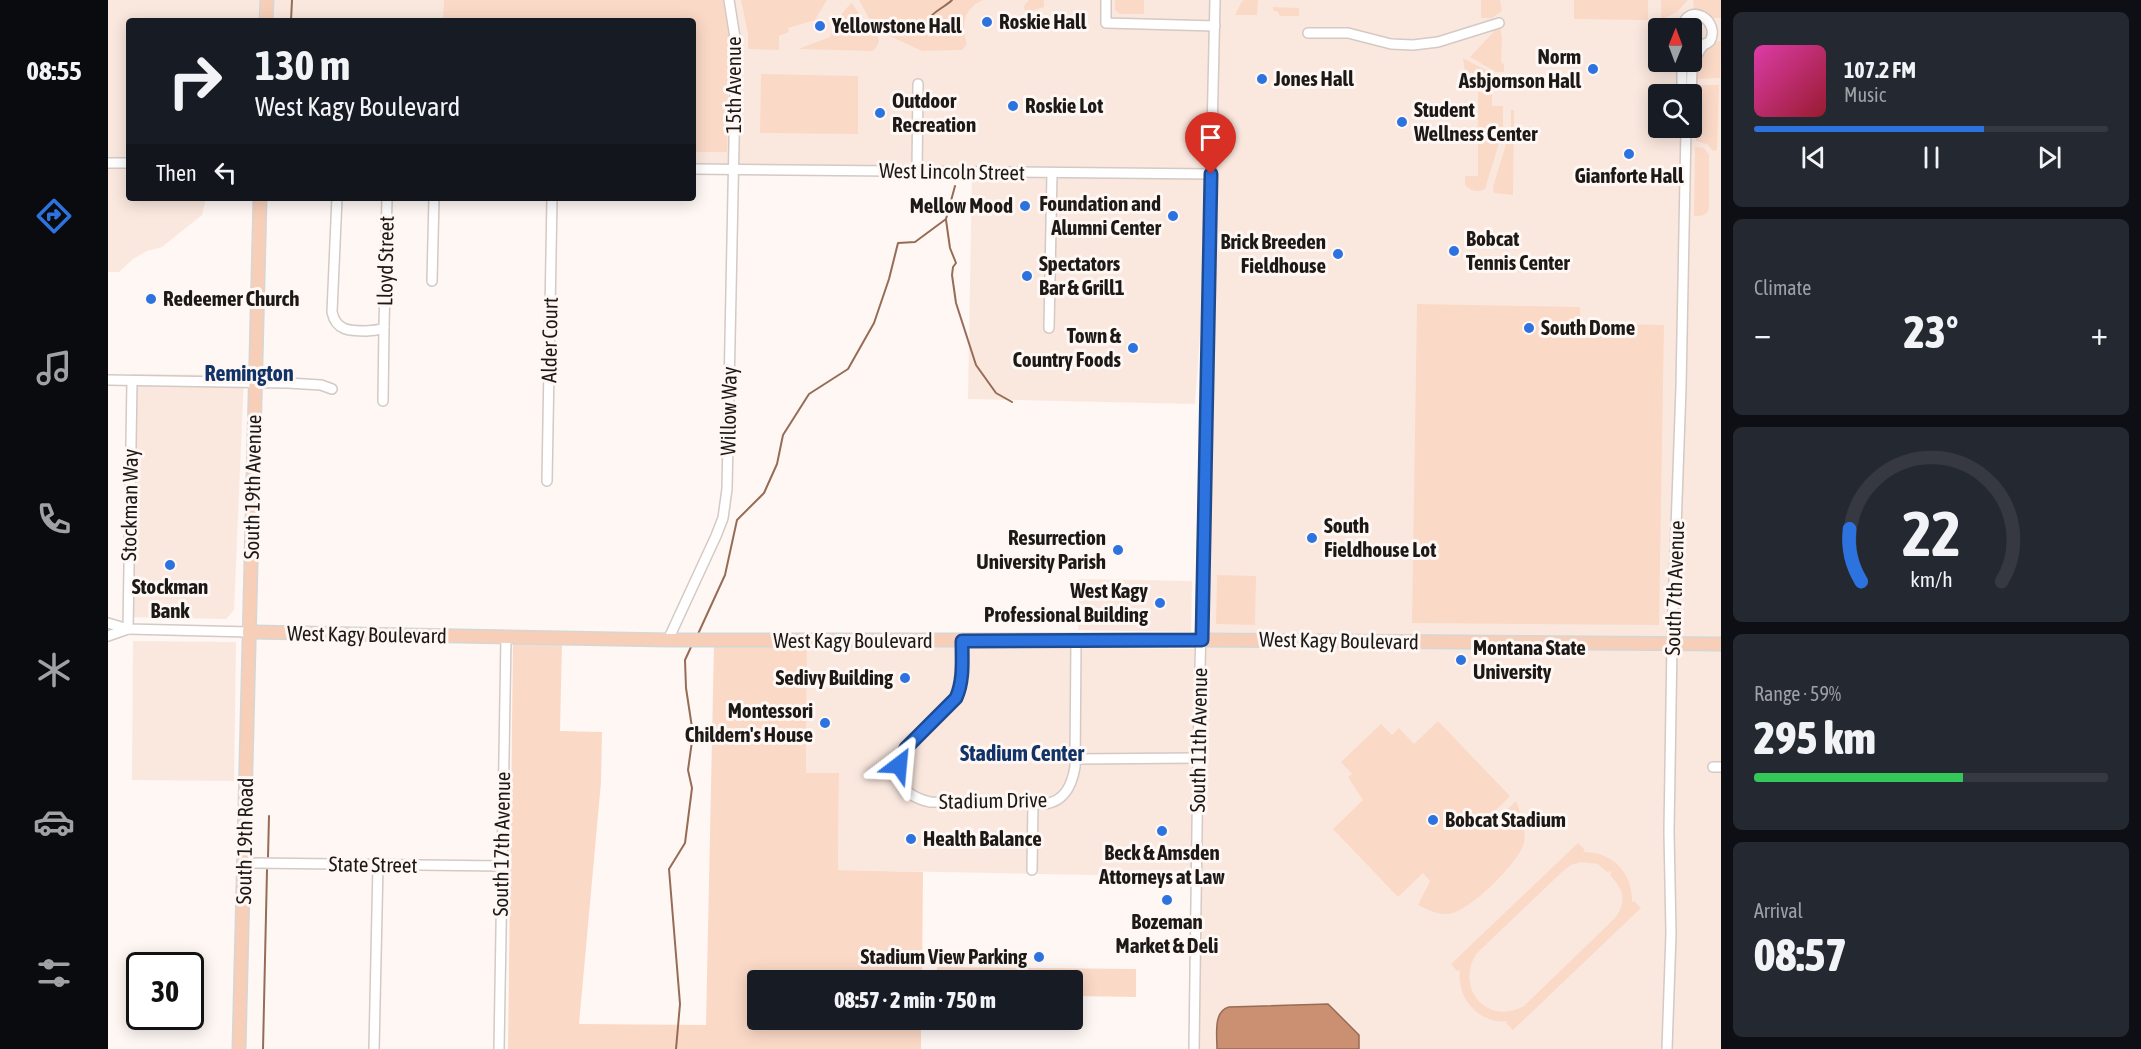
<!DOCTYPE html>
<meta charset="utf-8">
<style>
body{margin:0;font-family:"Asap Condensed",sans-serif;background:#242831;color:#f1f3f6;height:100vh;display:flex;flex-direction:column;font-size:22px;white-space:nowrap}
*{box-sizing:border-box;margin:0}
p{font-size:20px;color:#9ea1a6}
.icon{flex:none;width:33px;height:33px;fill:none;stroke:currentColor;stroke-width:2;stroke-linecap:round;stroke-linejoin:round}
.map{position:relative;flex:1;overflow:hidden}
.details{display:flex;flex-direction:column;gap:12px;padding:12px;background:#0d0f14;width:420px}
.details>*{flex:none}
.top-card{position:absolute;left:18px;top:18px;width:570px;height:183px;border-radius:6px;box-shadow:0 3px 15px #0003;background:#171b24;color:#f1f3f6;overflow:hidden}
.needle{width:39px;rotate:1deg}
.buttons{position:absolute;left:1540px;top:18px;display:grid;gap:12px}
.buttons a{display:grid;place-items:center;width:54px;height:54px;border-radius:6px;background:#171b24;box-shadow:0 3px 15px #0003;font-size:30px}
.speed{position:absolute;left:18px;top:952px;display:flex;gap:12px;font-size:30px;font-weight:700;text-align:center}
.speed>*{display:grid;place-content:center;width:78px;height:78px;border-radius:50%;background:#171b24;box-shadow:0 3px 15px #0003;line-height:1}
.speed .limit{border:3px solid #111;border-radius:9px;background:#fff;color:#111}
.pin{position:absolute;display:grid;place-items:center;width:51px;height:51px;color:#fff;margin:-62px -26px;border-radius:50% 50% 50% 0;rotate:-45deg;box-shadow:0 0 6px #0007}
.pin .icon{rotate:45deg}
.me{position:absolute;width:66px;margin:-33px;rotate:29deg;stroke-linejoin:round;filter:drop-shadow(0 0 4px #0008)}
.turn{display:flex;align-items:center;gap:21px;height:126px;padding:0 30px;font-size:27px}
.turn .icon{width:78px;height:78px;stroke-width:2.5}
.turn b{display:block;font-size:42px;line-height:51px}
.then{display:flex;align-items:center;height:57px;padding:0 30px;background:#0003;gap:12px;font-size:22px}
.big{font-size:45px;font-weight:800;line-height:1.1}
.details .card{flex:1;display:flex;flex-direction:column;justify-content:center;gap:9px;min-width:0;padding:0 21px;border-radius:9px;background:#242831}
.details .dial{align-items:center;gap:0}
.dial svg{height:156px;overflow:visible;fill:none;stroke:#363941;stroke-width:7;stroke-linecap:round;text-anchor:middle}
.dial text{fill:#f1f3f6;stroke:none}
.song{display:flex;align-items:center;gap:18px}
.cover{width:72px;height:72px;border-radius:9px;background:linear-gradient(135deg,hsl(320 70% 55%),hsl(350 70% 35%))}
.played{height:6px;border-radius:3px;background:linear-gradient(90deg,#2d73e0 65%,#363941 65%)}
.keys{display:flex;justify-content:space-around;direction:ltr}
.heat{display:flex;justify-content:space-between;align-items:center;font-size:33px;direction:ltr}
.charge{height:9px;border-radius:4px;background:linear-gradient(90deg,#34c759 59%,#363941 0)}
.trip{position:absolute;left:639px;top:970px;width:336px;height:60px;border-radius:6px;background:#171b24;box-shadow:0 3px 15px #0003;font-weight:800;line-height:60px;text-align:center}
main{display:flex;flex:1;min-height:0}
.menu{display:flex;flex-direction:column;width:108px;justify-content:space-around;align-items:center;background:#090b0e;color:#9ea1a6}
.menu .icon{width:42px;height:42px}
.menu .active{color:#2d73e0}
.menu b{font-size:27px;color:#f1f3f6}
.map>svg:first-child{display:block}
</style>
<main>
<nav class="menu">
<b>08:55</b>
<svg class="icon active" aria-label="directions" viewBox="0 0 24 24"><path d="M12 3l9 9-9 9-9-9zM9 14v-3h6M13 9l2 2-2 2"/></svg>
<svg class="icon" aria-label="music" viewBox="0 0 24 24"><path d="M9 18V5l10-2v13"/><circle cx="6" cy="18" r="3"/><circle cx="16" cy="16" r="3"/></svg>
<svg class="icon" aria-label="phone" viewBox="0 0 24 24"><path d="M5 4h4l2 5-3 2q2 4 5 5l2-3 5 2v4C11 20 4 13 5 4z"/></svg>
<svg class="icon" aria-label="climate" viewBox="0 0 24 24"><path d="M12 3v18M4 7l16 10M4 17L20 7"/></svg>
<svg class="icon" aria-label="car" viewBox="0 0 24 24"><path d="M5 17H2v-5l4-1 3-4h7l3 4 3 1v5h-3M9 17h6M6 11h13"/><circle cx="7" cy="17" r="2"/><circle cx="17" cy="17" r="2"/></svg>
<svg class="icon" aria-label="filters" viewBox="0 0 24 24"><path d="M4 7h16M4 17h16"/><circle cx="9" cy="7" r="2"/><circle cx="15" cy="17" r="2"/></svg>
</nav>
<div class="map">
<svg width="1613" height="1049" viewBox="0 0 1613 1049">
<rect width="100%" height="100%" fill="#fef7f4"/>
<g fill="#fae8de" fill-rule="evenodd">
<path d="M 0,0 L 1613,0 L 1613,1049 L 1086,1049 L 1102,193 L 1087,404 L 860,399 L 864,172 L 585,169 L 585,21 L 21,21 L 21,198 L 98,198 L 94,215 L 54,247 L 39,251 L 25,259 L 11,272 L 0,272 ZM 1551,28 L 1584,28 L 1584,62 L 1551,62 ZM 1551,94 L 1584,94 L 1584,128 L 1551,128 Z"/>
<polygon points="23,374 136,375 126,610 118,619 17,617"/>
<polygon points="971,579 1084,581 1083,632 970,630"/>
<polygon points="25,641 128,642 126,781 24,780"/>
<polygon points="699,644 1086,649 1084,877 730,870 731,774 698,773"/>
</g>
<g fill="#fbd9c7" fill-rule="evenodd">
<polygon points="336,0 615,0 622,42 619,152 585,152 585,21 335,21"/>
<polygon points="633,0 719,0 707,20 680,28 681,32 671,36 671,50 640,49 640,34"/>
<path d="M 751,0 L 875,0 C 855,9 853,25 859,44 L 854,50 L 814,51 L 775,33 L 763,22 Z"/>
<polygon points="921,0 936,0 936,7 917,13 916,6"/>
<polygon points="1007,0 1036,0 1036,14 1012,14 1007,10"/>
<polygon points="1137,0 1150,0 1149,15 1127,15 1134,1"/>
<polygon points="1373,0 1392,0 1394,11 1384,18 1373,18"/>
<polygon points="1466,0 1540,0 1540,20 1466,19"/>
<polygon points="1553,0 1580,0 1569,12 1553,20"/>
<polygon points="1585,0 1613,0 1613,18 1594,18 1586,11"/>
<path d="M 744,3 L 759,26 L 769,35 L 771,41 L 768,48 L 764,51 L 690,49 L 722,37 C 727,24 733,12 744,3 Z"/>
<polygon points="1165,7 1191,8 1191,16 1172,16 1169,11 1165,11"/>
<polygon points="1392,25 1394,39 1393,62 1396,65 1396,72 1388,72 1362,57"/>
<polygon points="1613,41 1612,78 1589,79 1589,42"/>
<polygon points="1355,58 1383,73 1357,73"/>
<polygon points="653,74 750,76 750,134 652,133"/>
<polygon points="1588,85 1611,85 1609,150 1605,151 1599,144 1588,141"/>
<path d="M 1370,92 L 1384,94 L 1384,106 L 1395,106 L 1395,130 L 1377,189 C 1369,193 1363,191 1357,185 L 1357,176 L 1370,176 Z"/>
<polygon points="1403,110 1406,110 1405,195 1386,193 1385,187 1403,128"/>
<path d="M 1587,147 L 1596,148 L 1601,155 L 1601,209 C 1598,216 1593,216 1586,216 Z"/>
<polygon points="1309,304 1472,307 1473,323 1556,325 1551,625 1304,623"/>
<polygon points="1109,575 1148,576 1147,625 1108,624"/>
<polygon points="405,642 454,642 452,731 494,732 493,782 471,1024 598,1025 606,643 699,644 698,773 731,773 730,870 815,872 814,981 650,981 650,1020 813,1020 813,1049 400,1049"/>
<path d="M 1330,721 L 1402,796 L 1386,812 L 1391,817 L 1408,801 C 1413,815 1420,832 1415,846 C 1408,865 1362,911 1341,914 C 1329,915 1321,910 1310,905 L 1322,881 L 1315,873 L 1290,897 L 1225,829 L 1255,800 L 1240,777 L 1244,774 L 1233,762 L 1273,724 L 1284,735 L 1291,728 L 1306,744 Z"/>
<path d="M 1470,843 L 1477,850 L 1475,852 C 1504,851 1525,873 1524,902 L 1526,901 L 1533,908 L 1405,1030 L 1398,1023 L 1400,1021 C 1371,1025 1348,997 1352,970 L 1349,971 L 1343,964 ZM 1473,862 L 1490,864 L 1500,873 L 1502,871 L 1504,872 L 1502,875 C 1516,890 1519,901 1507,918 L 1416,1006 C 1380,1026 1347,989 1368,954 L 1454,872 L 1463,865 Z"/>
<polygon points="829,967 1028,969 1028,997 965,996 964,981 829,981"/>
</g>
<path fill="#ca9071" stroke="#966c56" stroke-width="1.5" d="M 1220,1004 L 1251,1035 L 1251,1049 L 1109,1049 C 1109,1035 1105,1011 1121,1007 Z"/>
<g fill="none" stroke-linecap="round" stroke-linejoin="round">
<g stroke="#966c56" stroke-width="2">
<polyline points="183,21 184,0"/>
<path d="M 819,31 C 816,14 834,10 844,0"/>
<polyline points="838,220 842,248 848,263 845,267 844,275 848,303 868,365 888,393 904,402"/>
<polyline points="590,634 617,575 629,520 656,493 669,464 675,435 701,394 740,369 766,323 781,279 790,243 807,242 838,219 847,186"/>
<polyline points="160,857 161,816"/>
<polyline points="155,1049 159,870"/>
<polyline points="568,1049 572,1004 561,869 577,843 584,788 580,770 585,734 578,688 577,660 583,647"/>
</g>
<defs>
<g id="minor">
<polyline points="998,0 998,23 1107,26"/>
<path d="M 1574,28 C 1580,0 1613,21 1602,41 C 1597,46 1591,46 1584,44"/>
<polyline points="1200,33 1240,33 1283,44 1305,45 1330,42 1391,23"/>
<polyline points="1574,62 1574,94"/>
<path d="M 1583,94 C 1585,69 1580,66 1596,44"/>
<polyline points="0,163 21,163"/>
<polyline points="585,169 1103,174"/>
<polyline points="809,172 810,84"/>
<path d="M 229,198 L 224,312 C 228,331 242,331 258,331 C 265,330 271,331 276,327 L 279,198"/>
<polyline points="324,281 326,198"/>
<polyline points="941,328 944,173"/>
<polyline points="0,380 180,383 213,385 224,389"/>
<polyline points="275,401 276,327"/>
<polyline points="439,481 444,198"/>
<polyline points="0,623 20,629 141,632"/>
<polyline points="20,629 24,381"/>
<polyline points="0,636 20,629"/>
<polyline points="560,640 608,536 615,518 619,489 628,44 621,0"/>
<path d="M 854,641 C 854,659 856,681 848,697 C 831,719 780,749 792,780 C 798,794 809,799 822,802 L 937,804 C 957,801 964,785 967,767 L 968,641"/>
<polyline points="967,759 1090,758"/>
<polyline points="1605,767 1613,767"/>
<polyline points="136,863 394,866"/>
<polyline points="924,870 925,804"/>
<polyline points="266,1049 270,865"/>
<polyline points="391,1049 398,638"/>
<polyline points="1086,1049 1090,758 1107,0"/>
<polyline points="1559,1049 1563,933 1561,832 1564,642 1573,387 1578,128"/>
</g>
<g id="major">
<polyline points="158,21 159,0"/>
<polyline points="141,632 560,640 1094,640 1613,644"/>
<polyline points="131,1049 152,198"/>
</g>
</defs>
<use href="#minor" stroke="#d4c9c4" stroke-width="12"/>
<use href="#major" stroke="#d6d6d5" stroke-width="15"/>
<use href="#minor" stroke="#fff" stroke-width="9"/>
<use href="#major" stroke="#f7ceb8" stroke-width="12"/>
</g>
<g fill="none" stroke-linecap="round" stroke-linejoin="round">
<defs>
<path id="route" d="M 791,765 L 798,748 L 848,698 C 856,681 854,659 854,641 L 1094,640 L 1103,174"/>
</defs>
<use href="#route" stroke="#1d4b92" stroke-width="15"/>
<use href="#route" stroke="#2d73e0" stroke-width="10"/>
</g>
<g fill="#2d73e0" stroke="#fef7f4" stroke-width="2">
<circle cx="879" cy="22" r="6"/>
<circle cx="712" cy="26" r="6"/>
<circle cx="1485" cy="69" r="6"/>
<circle cx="1154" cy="79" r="6"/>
<circle cx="905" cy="106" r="6"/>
<circle cx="772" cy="113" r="6"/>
<circle cx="1294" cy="122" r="6"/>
<circle cx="1521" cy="154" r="6"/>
<circle cx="917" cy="206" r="6"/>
<circle cx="1065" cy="216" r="6"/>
<circle cx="1346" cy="251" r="6"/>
<circle cx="1230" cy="254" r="6"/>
<circle cx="919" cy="276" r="6"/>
<circle cx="43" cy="299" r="6"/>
<circle cx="1421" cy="328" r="6"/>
<circle cx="1025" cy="348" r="6"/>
<circle cx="1204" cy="538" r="6"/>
<circle cx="1010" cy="550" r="6"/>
<circle cx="62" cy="565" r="6"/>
<circle cx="1052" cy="603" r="6"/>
<circle cx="1353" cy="660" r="6"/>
<circle cx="797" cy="678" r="6"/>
<circle cx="717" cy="723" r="6"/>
<circle cx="1325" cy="820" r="6"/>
<circle cx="1054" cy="831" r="6"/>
<circle cx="803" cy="839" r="6"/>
<circle cx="1059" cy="900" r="6"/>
<circle cx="931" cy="957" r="6"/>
</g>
<g text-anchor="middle" stroke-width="6" stroke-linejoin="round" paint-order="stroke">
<g font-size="21" font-weight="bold" fill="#1d1917" stroke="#fef7f4" text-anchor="start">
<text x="891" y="29">Roskie Hall</text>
<text x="724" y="33">Yellowstone Hall</text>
<text x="1473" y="64" text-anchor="end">Norm<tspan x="1473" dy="24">Asbjornson Hall</tspan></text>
<text x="1166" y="86">Jones Hall</text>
<text x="784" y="108">Outdoor<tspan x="784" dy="24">Recreation</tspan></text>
<text x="917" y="113">Roskie Lot</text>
<text x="1306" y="117">Student<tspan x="1306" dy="24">Wellness Center</tspan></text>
<text x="1521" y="183" text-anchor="middle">Gianforte Hall</text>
<text x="1053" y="211" text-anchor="end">Foundation and<tspan x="1053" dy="24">Alumni Center</tspan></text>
<text x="905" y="213" text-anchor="end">Mellow Mood</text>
<text x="1358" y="246">Bobcat<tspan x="1358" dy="24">Tennis Center</tspan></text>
<text x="1218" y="249" text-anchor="end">Brick Breeden<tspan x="1218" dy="24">Fieldhouse</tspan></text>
<text x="931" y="271">Spectators<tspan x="931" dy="24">Bar &amp; Grill1</tspan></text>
<text x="55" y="306">Redeemer Church</text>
<text x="1433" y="335">South Dome</text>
<text x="1013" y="343" text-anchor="end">Town &amp;<tspan x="1013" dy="24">Country Foods</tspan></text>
<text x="1216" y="533">South<tspan x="1216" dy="24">Fieldhouse Lot</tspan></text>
<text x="998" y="545" text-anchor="end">Resurrection<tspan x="998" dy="24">University Parish</tspan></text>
<text x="62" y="594" text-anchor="middle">Stockman<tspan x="62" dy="24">Bank</tspan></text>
<text x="1040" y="598" text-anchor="end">West Kagy<tspan x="1040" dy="24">Professional Building</tspan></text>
<text x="1365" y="655">Montana State<tspan x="1365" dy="24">University</tspan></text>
<text x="785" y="685" text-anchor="end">Sedivy Building</text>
<text x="705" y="718" text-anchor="end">Montessori<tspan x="705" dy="24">Childern's House</tspan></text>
<text x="1337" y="827">Bobcat Stadium</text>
<text x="815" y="846">Health Balance</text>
<text x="1054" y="860" text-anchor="middle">Beck &amp; Amsden<tspan x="1054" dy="24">Attorneys at Law</tspan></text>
<text x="1059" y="929" text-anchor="middle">Bozeman<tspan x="1059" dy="24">Market &amp; Deli</tspan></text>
<text x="919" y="964" text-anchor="end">Stadium View Parking</text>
</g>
<g font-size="21" fill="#1d1917" stroke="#fef7f4">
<text transform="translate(626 85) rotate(-90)" y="7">15th Avenue</text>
<text transform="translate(844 172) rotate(1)" y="7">West Lincoln Street</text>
<text transform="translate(278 261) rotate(-89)" y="7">Lloyd Street</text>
<text transform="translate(442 340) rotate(-89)" y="7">Alder Court</text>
<text transform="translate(621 411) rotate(-89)" y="7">Willow Way</text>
<text transform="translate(145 487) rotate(-89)" y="7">South 19th Avenue</text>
<text transform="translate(22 505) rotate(-89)" y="7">Stockman Way</text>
<text transform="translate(1567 588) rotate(-88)" y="7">South 7th Avenue</text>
<text transform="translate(259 635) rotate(1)" y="7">West Kagy Boulevard</text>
<text x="745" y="648">West Kagy Boulevard</text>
<text transform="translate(1231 641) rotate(1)" y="7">West Kagy Boulevard</text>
<text transform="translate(1091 740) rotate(-89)" y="7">South 11th Avenue</text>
<text transform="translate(885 801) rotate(-1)" y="7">Stadium Drive</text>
<text transform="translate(137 841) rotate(-89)" y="7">South 19th Road</text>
<text transform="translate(394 844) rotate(-89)" y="7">South 17th Avenue</text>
<text transform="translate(265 865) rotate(1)" y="7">State Street</text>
</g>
<g font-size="22" font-weight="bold" fill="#113367" stroke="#fef7f4">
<text x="141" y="381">Remington</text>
<text x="914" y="761">Stadium Center</text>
</g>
</g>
</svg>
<div class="buttons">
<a><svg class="needle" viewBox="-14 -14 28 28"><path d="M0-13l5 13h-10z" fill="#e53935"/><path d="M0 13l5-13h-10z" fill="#9ea1a6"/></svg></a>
<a><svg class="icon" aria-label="search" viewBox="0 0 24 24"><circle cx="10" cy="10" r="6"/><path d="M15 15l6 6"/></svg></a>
</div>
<div class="speed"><div class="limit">30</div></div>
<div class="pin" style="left:1103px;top:174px;background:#d93025"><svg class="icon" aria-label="arrive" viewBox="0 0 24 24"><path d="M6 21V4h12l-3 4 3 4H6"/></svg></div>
<svg class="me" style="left:791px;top:765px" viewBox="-20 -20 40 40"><path d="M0-17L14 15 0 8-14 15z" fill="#2d73e0" stroke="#fff" stroke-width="4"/></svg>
<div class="trip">08:57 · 2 min · 750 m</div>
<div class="top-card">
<div class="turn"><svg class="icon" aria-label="right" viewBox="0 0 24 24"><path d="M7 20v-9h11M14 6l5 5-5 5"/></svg><div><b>130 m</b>West Kagy Boulevard</div></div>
<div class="then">Then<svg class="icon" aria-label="left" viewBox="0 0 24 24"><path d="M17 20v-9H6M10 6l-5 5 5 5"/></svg></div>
</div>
</div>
<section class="details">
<div class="card">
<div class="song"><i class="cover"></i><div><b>107.2 FM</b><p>Music</p></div></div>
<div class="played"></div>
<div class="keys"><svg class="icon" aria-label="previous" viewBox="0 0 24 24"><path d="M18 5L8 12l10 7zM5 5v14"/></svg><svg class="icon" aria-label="pause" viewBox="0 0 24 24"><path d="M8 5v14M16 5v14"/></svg><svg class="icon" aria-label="next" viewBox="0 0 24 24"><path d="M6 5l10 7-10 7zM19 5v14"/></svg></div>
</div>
<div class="card"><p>Climate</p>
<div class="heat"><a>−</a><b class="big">23°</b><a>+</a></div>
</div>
<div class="card dial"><svg viewBox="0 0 100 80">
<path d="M14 69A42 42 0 1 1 86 69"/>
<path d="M14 69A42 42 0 0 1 8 42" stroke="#2d73e0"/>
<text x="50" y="56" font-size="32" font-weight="700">22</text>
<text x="50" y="72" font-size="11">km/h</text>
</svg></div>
<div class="card"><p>Range · 59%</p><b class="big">295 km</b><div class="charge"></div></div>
<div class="card"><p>Arrival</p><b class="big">08:57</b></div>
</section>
</main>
